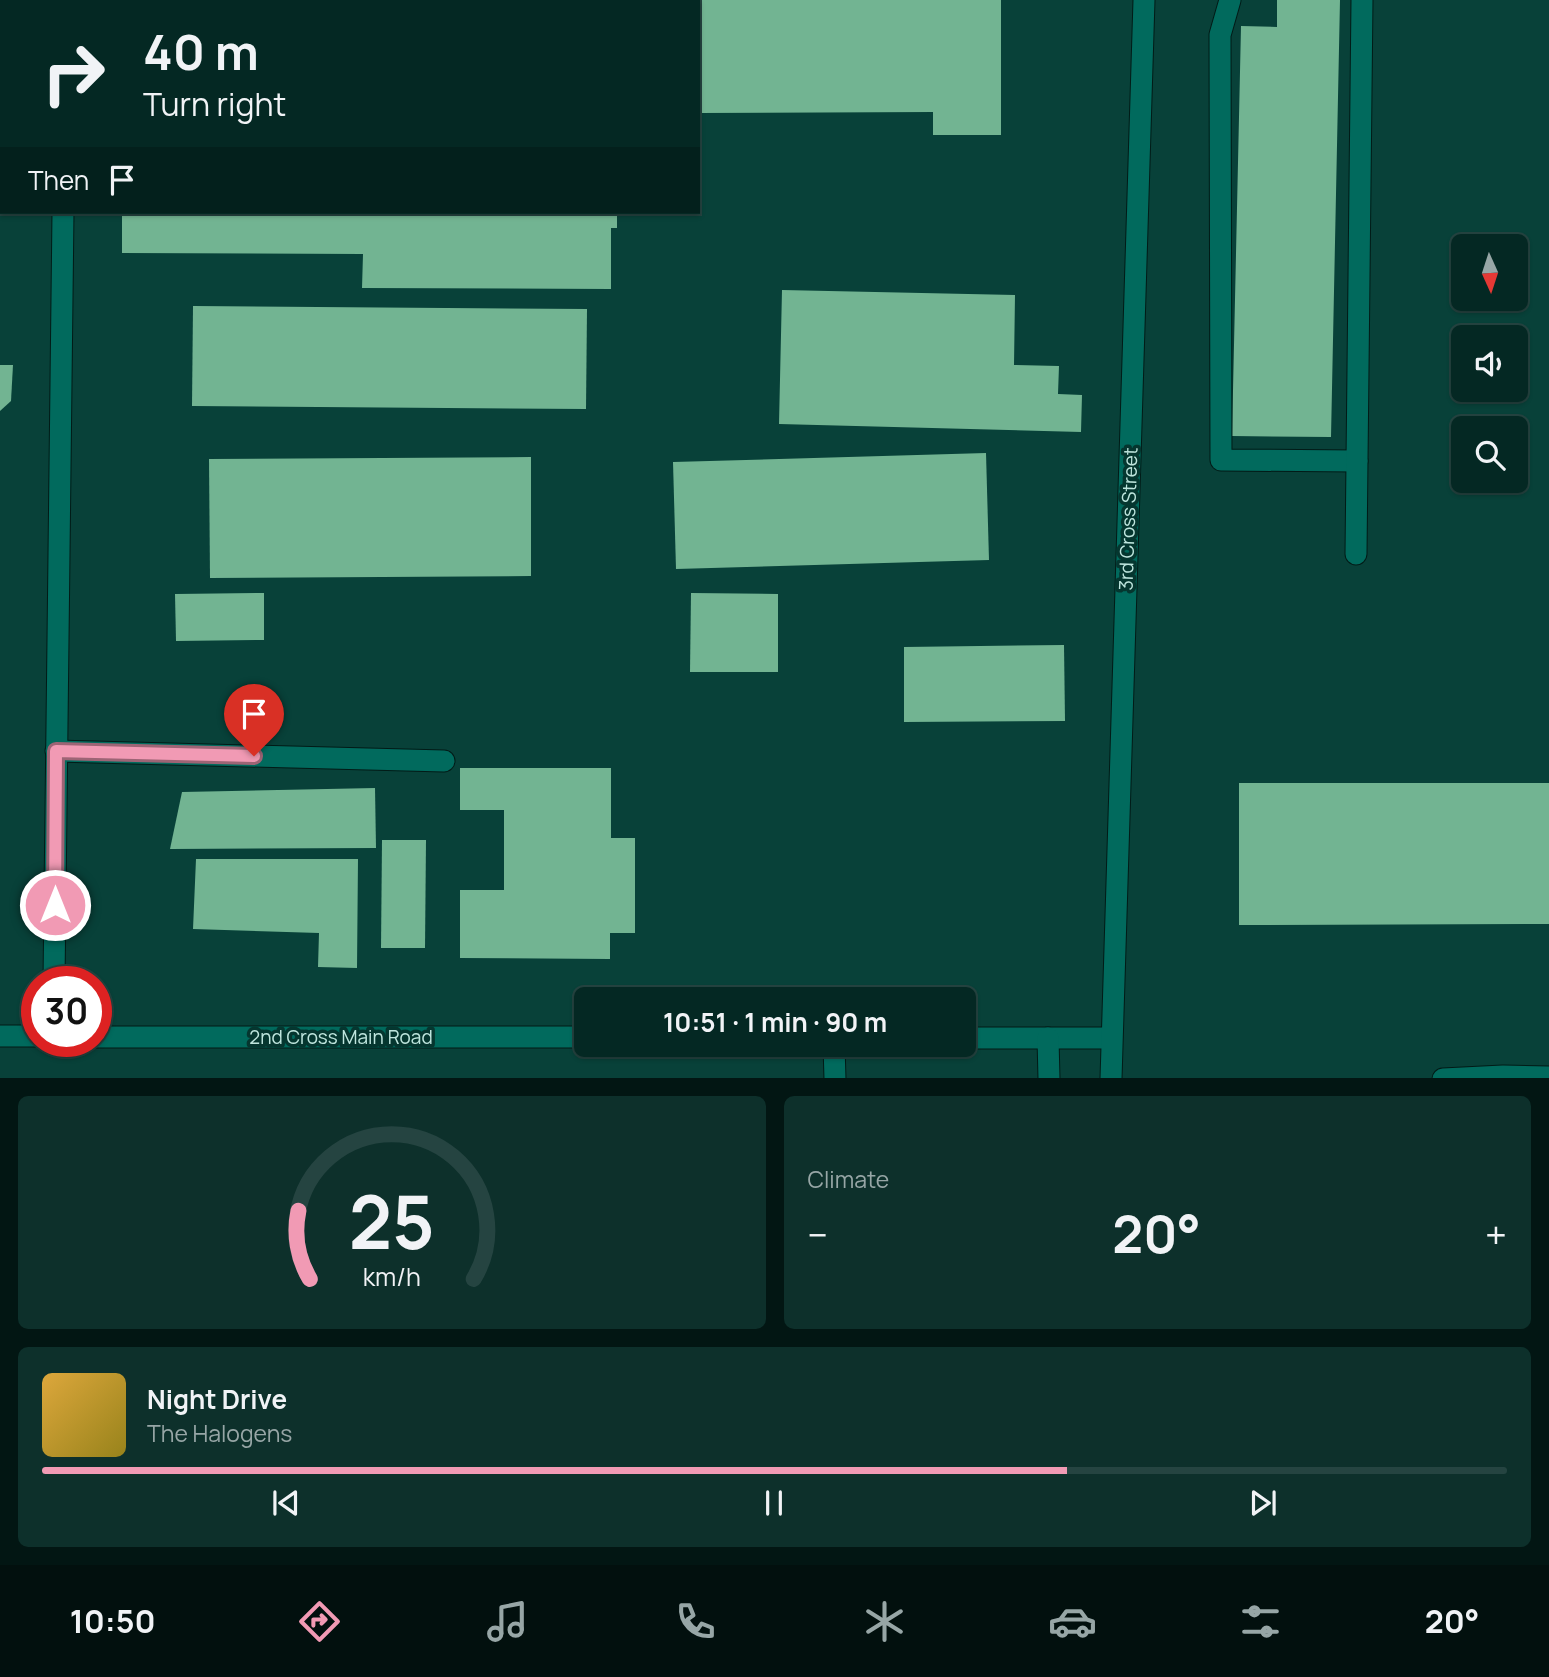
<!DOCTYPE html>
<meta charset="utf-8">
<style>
body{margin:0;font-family:Manrope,sans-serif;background:#0d302b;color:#f1f3f6;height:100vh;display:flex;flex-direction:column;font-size:26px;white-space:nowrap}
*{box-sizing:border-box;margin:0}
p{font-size:23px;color:#97a6a6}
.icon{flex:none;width:38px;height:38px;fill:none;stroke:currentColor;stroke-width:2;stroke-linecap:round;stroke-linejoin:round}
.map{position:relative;height:1078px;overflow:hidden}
.panel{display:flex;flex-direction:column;gap:18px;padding:18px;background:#021613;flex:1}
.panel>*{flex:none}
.hud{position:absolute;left:0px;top:0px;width:700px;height:214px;box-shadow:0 2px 5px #0004,0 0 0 2px #254441;background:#042823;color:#f1f3f6;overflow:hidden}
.needle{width:46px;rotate:177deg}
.fabs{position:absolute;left:1451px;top:234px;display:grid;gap:14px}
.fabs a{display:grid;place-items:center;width:77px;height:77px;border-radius:10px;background:#042823;box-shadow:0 2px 5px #0004,0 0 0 2px #254441;font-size:35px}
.speed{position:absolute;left:21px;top:966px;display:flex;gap:14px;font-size:35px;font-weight:700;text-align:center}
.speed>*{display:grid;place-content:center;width:91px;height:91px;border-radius:50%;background:#042823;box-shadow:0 2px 5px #0004,0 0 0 2px #254441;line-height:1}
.speed .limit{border:10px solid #d22;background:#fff;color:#111}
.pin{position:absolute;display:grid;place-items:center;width:60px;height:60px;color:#fff;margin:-72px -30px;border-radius:50% 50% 50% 0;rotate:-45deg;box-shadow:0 0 7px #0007}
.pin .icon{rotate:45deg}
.me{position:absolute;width:77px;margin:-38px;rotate:0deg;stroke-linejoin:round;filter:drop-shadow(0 0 5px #0008)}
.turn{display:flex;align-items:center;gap:24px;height:147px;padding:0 28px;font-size:32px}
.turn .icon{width:91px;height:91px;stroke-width:2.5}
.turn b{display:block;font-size:49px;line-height:60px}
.then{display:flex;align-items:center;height:66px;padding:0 28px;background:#0003;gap:14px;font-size:26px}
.big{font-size:52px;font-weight:700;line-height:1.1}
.panel .tile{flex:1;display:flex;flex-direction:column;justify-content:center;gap:10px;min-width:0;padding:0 24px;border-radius:10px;background:#0d302b}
.panel .dial{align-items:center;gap:0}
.dial svg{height:182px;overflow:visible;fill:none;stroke:#254441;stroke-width:7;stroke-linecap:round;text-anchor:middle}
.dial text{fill:#f1f3f6;stroke:none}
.song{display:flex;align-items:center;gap:21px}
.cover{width:84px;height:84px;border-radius:10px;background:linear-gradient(135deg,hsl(40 70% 55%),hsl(50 70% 35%))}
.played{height:7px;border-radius:4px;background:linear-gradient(90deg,#f19ab4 70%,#254441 70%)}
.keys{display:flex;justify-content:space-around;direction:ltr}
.heat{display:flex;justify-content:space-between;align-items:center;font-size:38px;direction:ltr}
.panel .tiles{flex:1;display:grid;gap:18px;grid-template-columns:1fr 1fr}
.tile:last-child{grid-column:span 2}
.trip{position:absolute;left:574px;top:987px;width:402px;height:70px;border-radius:10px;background:#042823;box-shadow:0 2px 5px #0004,0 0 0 2px #254441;font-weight:700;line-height:70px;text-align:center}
.tab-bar{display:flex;height:112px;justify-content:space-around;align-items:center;background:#02100e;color:#97a6a6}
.tab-bar .icon{width:49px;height:49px}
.tab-bar .selected{color:#f19ab4}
.tab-bar b{font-size:32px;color:#f1f3f6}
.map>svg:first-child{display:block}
</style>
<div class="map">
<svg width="1549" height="1079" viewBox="0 0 1549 1079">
<rect width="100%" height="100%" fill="#05362f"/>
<path fill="#084139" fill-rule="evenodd" d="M 0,0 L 1549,0 L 1549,1078 L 0,1079 ZM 2,2 L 698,2 L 698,212 L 2,212 ZM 1463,247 L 1516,247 L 1516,299 L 1463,299 ZM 1463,338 L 1516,338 L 1516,390 L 1463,390 ZM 1463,429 L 1516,429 L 1516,481 L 1463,481 ZM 37,982 L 96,982 L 96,1041 L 37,1041 ZM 586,999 L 964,999 L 964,1045 L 586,1045 Z"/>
<g fill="#72b492">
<polygon points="698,0 1001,0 1001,135 933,135 933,112 698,113"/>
<polygon points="1277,0 1340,0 1331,437 1232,436 1241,26 1277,27"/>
<polygon points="122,212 617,212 617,228 611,228 611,289 362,288 363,254 122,253"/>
<polygon points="782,290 1015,295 1014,365 1059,366 1058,394 1082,395 1081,432 779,424"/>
<polygon points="193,306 587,309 586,409 192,406"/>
<polygon points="0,365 13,365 11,401 0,411"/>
<polygon points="986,453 989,560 676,569 673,462"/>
<polygon points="531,457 531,576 210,578 209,459"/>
<polygon points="264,593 264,640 176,641 175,594"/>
<polygon points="691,593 778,594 778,672 690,672"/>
<polygon points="1064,645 1065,721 904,722 904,647"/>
<polygon points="460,768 611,768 611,838 635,838 635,933 610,933 610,959 460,958 460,890 504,890 504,810 460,810"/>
<polygon points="1239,783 1549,783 1549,924 1239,925"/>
<polygon points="375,788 376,848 170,849 182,792"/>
<polygon points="382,840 426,840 425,948 381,948"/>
<polygon points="196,859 358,859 357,968 318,967 319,933 193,929"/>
</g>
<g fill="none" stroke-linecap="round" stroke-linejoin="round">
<defs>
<g id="minor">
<polyline points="1230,0 1220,35 1221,460 1357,461"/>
<polyline points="65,2 65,0"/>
<polyline points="1356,554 1362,0"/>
<polyline points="56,751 444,761"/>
<polyline points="54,982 63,212"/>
<polyline points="0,1036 37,1036"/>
<polyline points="96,1037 586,1037"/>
<polyline points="964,1038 1111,1038"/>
<polyline points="1048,1038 1049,1079"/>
<polyline points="834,1045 835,1079"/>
<polyline points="1111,1079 1144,0"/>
<polyline points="1443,1079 1503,1076 1549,1077"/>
</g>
</defs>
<use href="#minor" stroke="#021b17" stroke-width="23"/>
<use href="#minor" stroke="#016a5d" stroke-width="21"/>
</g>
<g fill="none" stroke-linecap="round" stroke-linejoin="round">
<defs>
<polyline id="route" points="55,905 56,751 254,756"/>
</defs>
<use href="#route" stroke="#9d6475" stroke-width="18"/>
<use href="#route" stroke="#f19ab4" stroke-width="12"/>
</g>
<g text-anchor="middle" stroke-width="7" stroke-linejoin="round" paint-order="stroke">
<g font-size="19" fill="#bfe6de" stroke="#05362f">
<text transform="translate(1128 519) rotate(-88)" y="7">3rd Cross Street</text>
<text x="341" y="1044">2nd Cross Main Road</text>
</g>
</g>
</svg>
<div class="fabs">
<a><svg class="needle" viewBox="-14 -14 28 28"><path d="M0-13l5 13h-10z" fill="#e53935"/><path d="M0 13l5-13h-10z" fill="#97a6a6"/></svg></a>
<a><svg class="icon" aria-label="sound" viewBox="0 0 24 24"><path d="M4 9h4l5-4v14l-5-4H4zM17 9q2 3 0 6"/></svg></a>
<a><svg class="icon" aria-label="search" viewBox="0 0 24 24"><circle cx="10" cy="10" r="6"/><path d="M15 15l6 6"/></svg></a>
</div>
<div class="speed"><div class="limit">30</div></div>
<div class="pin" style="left:254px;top:756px;background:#d93025"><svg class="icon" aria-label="arrive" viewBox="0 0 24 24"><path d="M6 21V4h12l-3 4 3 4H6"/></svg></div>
<svg class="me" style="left:55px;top:905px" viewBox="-20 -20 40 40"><circle r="17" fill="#f19ab4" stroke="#fff" stroke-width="3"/><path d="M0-11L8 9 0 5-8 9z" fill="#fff"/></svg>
<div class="trip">10:51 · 1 min · 90 m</div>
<div class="hud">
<div class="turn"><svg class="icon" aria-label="right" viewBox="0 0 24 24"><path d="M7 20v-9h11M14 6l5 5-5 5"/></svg><div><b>40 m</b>Turn right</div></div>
<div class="then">Then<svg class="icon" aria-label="arrive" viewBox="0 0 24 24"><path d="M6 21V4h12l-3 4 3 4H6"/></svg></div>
</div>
</div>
<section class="panel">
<div class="tiles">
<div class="tile dial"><svg viewBox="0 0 100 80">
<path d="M14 69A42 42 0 1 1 86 69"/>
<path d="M14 69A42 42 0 0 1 9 39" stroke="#f19ab4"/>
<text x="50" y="56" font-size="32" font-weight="700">25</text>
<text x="50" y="72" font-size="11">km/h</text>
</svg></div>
<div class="tile"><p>Climate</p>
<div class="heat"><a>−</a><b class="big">20°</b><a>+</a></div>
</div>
<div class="tile">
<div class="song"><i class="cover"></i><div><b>Night Drive</b><p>The Halogens</p></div></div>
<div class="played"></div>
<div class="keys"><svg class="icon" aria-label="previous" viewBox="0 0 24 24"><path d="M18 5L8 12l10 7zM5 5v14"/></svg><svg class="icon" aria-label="pause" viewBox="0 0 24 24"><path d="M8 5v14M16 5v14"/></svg><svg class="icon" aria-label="next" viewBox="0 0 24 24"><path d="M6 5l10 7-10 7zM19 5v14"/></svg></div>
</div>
</div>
</section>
<nav class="tab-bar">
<b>10:50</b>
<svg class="icon selected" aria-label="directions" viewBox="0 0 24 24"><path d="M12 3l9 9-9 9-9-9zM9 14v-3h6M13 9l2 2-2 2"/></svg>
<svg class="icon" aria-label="music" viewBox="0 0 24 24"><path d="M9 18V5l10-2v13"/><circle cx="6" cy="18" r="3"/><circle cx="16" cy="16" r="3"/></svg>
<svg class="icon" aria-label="phone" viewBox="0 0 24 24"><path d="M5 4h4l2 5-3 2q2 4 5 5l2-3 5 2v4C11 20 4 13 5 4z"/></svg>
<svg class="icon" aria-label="climate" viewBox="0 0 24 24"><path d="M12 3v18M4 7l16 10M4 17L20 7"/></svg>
<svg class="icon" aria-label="car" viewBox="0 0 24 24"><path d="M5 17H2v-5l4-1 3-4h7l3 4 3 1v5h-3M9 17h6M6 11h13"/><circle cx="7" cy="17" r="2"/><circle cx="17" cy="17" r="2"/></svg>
<svg class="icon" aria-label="filters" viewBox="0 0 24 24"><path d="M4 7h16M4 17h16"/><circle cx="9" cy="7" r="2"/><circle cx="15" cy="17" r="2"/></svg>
<b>20°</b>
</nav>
